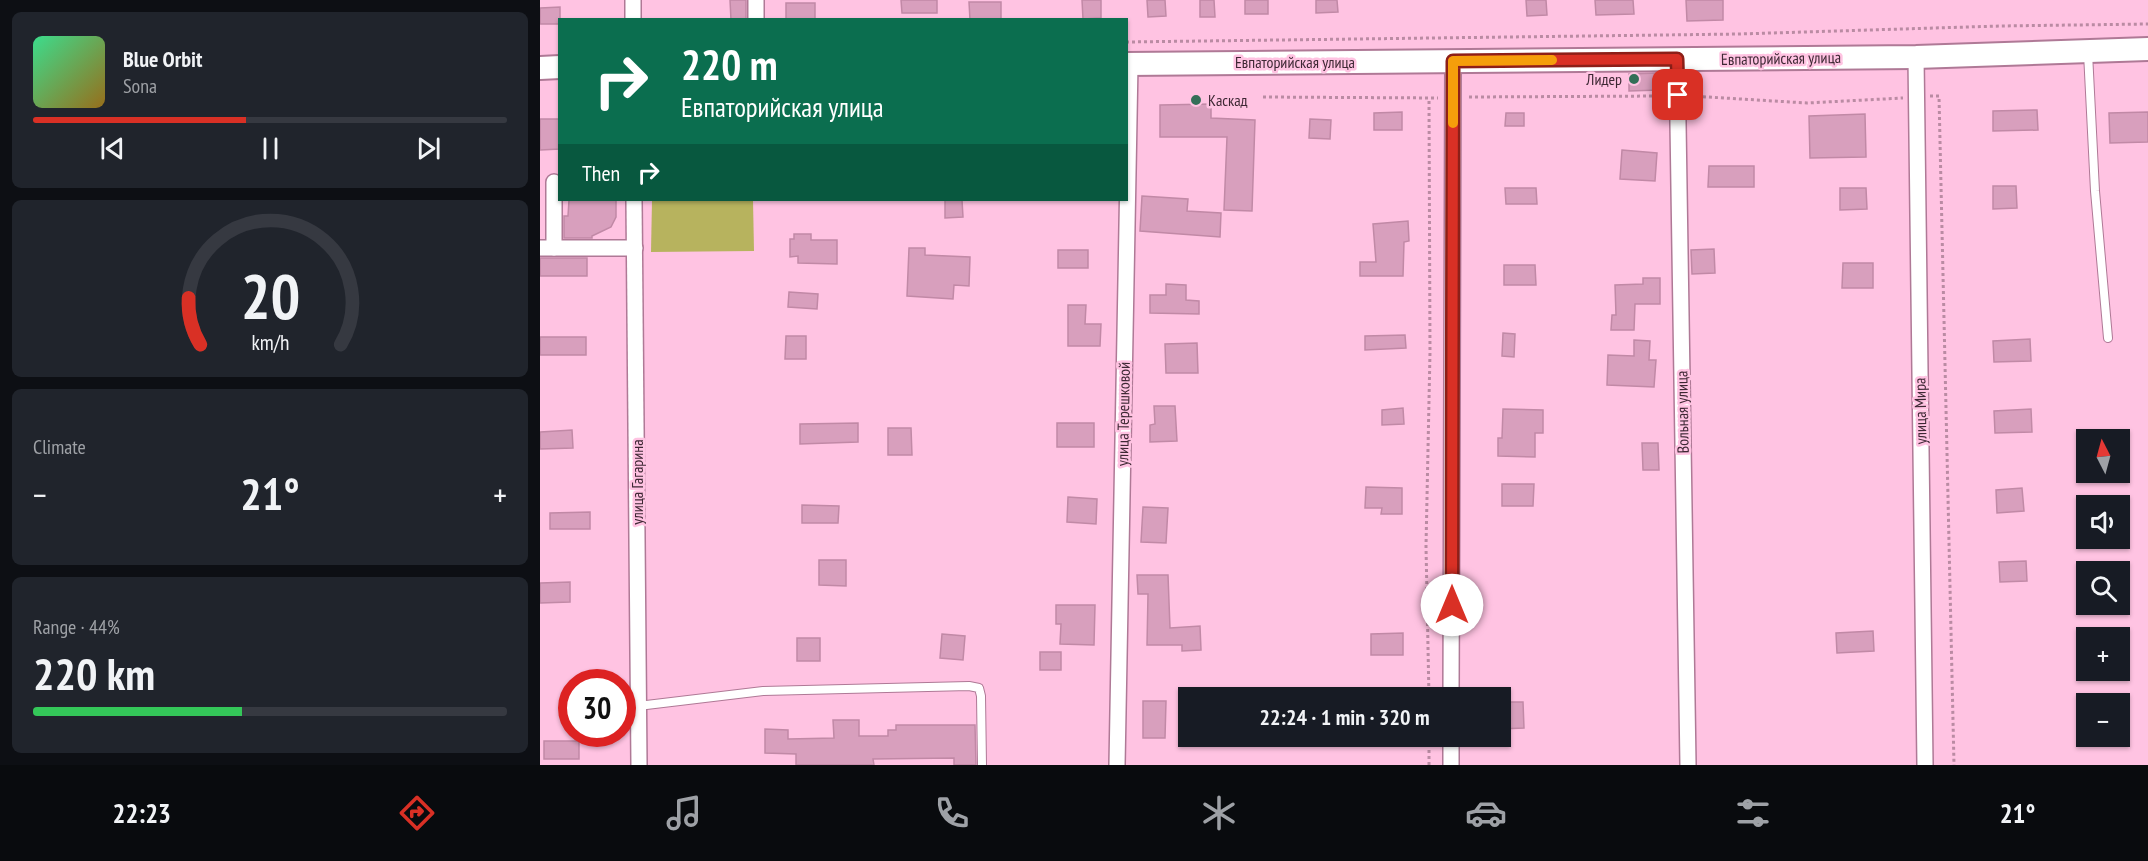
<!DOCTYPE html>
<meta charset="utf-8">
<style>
body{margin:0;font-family:"PT Sans Narrow",sans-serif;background:#20242c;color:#f1f3f6;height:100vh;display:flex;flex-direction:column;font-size:22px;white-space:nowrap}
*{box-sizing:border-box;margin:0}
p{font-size:20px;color:#9ea1a6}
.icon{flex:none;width:33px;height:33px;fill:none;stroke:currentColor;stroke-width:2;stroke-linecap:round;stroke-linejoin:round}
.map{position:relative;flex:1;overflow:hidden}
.drawer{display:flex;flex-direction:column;gap:12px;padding:12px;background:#0d0f14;width:540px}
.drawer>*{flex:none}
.hud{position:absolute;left:18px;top:18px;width:570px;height:183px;border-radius:0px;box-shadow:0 2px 4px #0004;background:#0b6e4f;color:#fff;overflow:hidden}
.needle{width:39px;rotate:354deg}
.tools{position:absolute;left:1536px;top:429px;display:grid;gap:12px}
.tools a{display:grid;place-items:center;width:54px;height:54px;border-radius:0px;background:#171b24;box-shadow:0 2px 4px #0004;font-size:30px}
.speed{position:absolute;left:18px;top:669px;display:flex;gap:12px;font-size:30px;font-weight:700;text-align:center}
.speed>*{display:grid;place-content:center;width:78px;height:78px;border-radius:50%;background:#171b24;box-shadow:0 2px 4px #0004;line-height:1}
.speed .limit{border:9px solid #d22;background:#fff;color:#111}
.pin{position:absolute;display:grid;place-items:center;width:51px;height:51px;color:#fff;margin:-26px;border-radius:12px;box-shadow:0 3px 9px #0006}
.me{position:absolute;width:66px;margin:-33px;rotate:0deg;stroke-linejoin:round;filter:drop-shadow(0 0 4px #0008)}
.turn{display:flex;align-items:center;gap:21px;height:126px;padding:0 24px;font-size:27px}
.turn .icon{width:78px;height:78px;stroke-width:2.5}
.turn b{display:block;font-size:42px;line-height:51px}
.then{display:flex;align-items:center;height:57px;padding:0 24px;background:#0003;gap:12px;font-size:22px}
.big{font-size:45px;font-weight:600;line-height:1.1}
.drawer .card{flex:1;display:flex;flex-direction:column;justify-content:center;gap:9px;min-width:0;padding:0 21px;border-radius:9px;background:#20242c}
.drawer .dial{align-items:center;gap:0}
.dial svg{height:156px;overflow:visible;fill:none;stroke:#363941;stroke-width:7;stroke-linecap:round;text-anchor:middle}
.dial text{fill:#f1f3f6;stroke:none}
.song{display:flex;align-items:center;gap:18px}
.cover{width:72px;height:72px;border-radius:9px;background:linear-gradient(135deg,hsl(150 70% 55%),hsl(40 70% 35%))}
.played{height:6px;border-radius:3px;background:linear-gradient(90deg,#d93025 45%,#363941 45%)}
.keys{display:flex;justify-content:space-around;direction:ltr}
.heat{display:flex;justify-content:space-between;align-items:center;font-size:33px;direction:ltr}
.charge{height:9px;border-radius:4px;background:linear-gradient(90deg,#34c759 44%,#363941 0)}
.trip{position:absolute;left:638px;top:687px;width:333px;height:60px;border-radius:0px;background:#171b24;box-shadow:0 2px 4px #0004;font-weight:600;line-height:60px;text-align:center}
.menu{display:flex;height:96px;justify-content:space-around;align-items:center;background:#090b0e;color:#9ea1a6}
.menu .icon{width:42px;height:42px}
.menu .on{color:#d93025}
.menu b{font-size:27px;color:#f1f3f6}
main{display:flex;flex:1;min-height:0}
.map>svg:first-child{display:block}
</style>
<main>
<section class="drawer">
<div class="card">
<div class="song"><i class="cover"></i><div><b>Blue Orbit</b><p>Sona</p></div></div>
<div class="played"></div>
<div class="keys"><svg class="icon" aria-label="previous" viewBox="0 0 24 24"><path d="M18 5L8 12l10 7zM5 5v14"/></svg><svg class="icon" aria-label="pause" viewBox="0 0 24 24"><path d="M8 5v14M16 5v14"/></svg><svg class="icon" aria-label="next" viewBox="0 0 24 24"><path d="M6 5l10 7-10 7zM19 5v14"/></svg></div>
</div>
<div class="card dial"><svg viewBox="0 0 100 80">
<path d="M14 69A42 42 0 1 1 86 69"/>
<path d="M14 69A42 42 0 0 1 8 45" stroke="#d93025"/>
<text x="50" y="56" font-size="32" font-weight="700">20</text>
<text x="50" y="72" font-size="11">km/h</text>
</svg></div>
<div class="card"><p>Climate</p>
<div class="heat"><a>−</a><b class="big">21°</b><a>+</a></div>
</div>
<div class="card"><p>Range · 44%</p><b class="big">220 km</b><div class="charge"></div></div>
</section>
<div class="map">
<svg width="1608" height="765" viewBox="0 0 1608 765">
<rect width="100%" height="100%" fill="#ffc3e2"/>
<polygon fill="#b7b35e" points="112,200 213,200 214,251 111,252"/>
<g fill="#d89fbd" stroke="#c189a6" stroke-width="1.5">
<polygon points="190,0 206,0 206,20 191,20"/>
<polygon points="361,0 397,0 397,13 362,13"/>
<polygon points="542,0 561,0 561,18 543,19"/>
<polygon points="607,0 625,0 626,16 608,17"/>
<polygon points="660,0 674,0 675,17 660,17"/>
<rect x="705" y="0" width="23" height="14"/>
<polygon points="776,0 797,0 798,12 776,13"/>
<polygon points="986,0 1006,0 1007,15 987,16"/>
<polygon points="1055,0 1093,0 1094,14 1056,15"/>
<polygon points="1146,0 1183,0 1183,20 1147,21"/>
<polygon points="429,2 461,2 461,20 430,20"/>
<rect x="246" y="3" width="29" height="17"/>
<polygon points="20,7 20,24 0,24 0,8"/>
<polygon points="1119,73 1119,90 1089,91 1089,74"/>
<polygon points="671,104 671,118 715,120 712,211 684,210 687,137 620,137 620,105"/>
<polygon points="1497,110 1498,130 1453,131 1453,111"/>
<polygon points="862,112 862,130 834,130 834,113"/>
<polygon points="1608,112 1608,142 1570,143 1569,113"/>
<polygon points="966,113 984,113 984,126 965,126"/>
<polygon points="1325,114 1326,157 1270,158 1269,116"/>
<polygon points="0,119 20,119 20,149 0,150"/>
<polygon points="770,119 791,120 790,139 769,138"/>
<polygon points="1082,150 1117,153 1115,181 1080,179"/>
<polygon points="1169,166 1214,166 1214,187 1168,187"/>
<polygon points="1453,186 1476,186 1477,208 1453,209"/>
<polygon points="965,188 996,188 997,204 966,204"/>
<polygon points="1300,188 1326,188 1327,209 1300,210"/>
<polygon points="602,196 648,199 647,211 681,213 680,237 600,231"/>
<polygon points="29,200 76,200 76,217 71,227 52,236 52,238 24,238 24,216 28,216"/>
<polygon points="405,200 422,200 423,217 405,218"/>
<polygon points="868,221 869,241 864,242 863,276 820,276 820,262 836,262 833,224"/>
<polygon points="254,234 271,234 271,240 297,240 297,264 258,263 258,256 250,257 250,239 254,239"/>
<polygon points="369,248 385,248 385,255 430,257 429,286 414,285 413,299 367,296"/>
<polygon points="1174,249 1175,273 1152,274 1151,250"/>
<rect x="518" y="250" width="30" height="18"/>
<rect x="0" y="258" width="47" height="18"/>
<polygon points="1303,263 1333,263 1333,288 1302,288"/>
<polygon points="964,265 995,265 996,285 964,285"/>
<polygon points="1103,278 1120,278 1120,304 1095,304 1094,330 1071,330 1072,315 1076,315 1075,285 1103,284"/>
<polygon points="626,284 646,285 646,300 659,301 659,314 610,313 610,295 626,295"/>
<polygon points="249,292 278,294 277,309 248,307"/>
<polygon points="528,305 546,305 545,324 561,324 560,346 528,346"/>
<polygon points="963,333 975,334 974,357 962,356"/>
<polygon points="865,335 866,348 825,350 825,336"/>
<polygon points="246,336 266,336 266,359 245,359"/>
<rect x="0" y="337" width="46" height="18"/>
<polygon points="1490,339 1491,361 1454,362 1453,341"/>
<polygon points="1094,340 1110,341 1109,360 1116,360 1114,387 1067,385 1068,355 1094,356"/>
<polygon points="657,343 658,373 626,373 625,344"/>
<polygon points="614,406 635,406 637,441 610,442 610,425 615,424"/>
<polygon points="863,408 864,424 842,425 842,410"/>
<polygon points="963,409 1003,410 1003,433 995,433 995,457 958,456 958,438 962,438"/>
<polygon points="1491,409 1492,432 1455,433 1454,411"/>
<polygon points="318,423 318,442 260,444 260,424"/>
<rect x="517" y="423" width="37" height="24"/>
<polygon points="348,428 371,428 372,455 348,455"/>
<polygon points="32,430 33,448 0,449 0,432"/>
<polygon points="1102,443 1118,443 1119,470 1103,470"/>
<polygon points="962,484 994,484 993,506 962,506"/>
<polygon points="826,487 862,488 862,514 841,514 842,508 825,508"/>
<polygon points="1482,488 1484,511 1457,513 1456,490"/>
<polygon points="528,497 557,499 556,524 527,522"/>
<polygon points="262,505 299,506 298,523 262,523"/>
<polygon points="603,507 628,508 626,543 601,542"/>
<polygon points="50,512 50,529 10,529 10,513"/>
<polygon points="279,560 306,560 306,586 279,585"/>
<polygon points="1486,561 1487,581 1460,582 1459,562"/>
<polygon points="597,575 628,575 630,628 660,626 661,650 642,651 642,645 607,645 608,594 598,594"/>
<polygon points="30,582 30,602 0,603 0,583"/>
<polygon points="516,605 555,605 554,645 520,644 521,624 516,624"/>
<polygon points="1333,631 1334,651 1297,653 1296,633"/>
<polygon points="863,633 863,655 831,655 831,634"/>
<polygon points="402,634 425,636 423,660 400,658"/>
<rect x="257" y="638" width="23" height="23"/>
<rect x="500" y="652" width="21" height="18"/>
<polygon points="603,701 626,701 625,738 603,738"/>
<polygon points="960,702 983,702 984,728 960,729"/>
<polygon points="293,720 319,720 319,736 348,736 348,730 356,730 356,725 435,725 436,765 414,765 414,758 333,759 334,765 256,765 256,754 225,753 225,729 248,730 248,739 294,738"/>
<rect x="4" y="741" width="35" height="18"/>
</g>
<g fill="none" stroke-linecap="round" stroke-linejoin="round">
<defs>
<g id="service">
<polyline points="1548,53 1555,191 1568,338"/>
<polyline points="98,706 223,691 429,686 439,688 441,696 442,765"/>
</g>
<g id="minor">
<polyline points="93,20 93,0"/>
<polyline points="216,20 216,0"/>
<polyline points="1376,57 1385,765"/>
<polyline points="1137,59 1148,765"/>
<polyline points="14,182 14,248"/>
<polyline points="94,200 99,765"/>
<polyline points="0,248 95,248"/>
<polyline points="911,698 913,61"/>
<polyline points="577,765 590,64"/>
<polyline points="911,765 911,736"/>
</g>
<g id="secondary">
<polyline points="586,64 1376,57 1608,49"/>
<polyline points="0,68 20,67"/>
</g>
</defs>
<use href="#service" stroke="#af7996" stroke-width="10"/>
<use href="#minor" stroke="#af7996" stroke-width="18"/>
<use href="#secondary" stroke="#af7996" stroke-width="26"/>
<g stroke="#ba8ba3" stroke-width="3" stroke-dasharray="3 3" stroke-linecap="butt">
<polyline points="586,42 1199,34 1460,26 1608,24"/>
<polyline points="1151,96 1267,103 1363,98"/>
<polyline points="1390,96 1399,96 1414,765"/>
<polyline points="723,97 898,98"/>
<polyline points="929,97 1123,96"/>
<polyline points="889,698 886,546 890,352 889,98"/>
<polyline points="889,765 889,736"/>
</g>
<use href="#service" stroke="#fff" stroke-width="8"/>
<use href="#minor" stroke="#fff" stroke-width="15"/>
<use href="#secondary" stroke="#fff" stroke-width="22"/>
</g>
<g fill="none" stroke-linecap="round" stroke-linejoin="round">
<defs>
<polyline id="route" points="912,605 913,61 1137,59 1138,95"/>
</defs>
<use href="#route" stroke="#8d1f18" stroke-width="15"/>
<use href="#route" stroke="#d93025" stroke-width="10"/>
<polyline stroke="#f59e0b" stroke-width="10" points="913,123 913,61 1012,60"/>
</g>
<g fill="#346f58" stroke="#ffc3e2" stroke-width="2">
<circle cx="1094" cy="79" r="6"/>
<circle cx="656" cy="100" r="6"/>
</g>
<g text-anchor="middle" stroke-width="5" stroke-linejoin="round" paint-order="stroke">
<g font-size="16" fill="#3e2834" stroke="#ffc3e2">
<text transform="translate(1241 58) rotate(-1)" y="6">Евпаторийская улица</text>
<text x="755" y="68">Евпаторийская улица</text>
<text transform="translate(1380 411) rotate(-91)" y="6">улица Мира</text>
<text transform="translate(1142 412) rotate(-91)" y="6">Вольная улица</text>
<text transform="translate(583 414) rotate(-89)" y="6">улица Терешковой</text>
<text transform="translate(97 482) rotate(-90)" y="6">улица Гагарина</text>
</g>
<g font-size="16" fill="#3e2834" stroke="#ffc3e2" text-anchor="end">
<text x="1082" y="85">Лидер</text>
<text x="668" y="106" text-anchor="start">Каскад</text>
</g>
</g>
</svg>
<div class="tools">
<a><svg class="needle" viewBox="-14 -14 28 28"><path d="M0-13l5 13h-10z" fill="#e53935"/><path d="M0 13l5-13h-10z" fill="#9ea1a6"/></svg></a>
<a><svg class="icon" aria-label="sound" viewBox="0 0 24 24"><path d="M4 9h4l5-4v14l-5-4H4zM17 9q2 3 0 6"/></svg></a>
<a><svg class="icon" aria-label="search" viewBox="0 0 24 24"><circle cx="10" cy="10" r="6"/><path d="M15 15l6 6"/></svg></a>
<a>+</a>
<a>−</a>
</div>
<div class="speed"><div class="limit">30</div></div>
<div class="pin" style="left:1138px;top:95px;background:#d93025"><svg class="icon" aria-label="arrive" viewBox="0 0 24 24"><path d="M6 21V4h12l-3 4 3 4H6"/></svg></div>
<svg class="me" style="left:912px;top:605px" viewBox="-20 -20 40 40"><circle r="19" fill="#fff"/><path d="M0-13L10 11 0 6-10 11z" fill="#d93025"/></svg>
<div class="trip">22:24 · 1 min · 320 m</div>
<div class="hud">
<div class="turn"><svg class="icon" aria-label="right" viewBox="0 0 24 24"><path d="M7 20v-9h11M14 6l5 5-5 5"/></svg><div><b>220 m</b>Евпаторийская улица</div></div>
<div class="then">Then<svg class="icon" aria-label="right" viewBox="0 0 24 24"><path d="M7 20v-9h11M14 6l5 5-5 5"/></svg></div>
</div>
</div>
</main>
<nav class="menu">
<b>22:23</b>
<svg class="icon on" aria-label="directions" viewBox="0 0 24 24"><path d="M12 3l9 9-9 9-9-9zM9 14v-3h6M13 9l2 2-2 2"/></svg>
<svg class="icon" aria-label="music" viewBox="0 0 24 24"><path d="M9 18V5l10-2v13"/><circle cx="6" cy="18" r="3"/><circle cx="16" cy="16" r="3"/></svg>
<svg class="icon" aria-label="phone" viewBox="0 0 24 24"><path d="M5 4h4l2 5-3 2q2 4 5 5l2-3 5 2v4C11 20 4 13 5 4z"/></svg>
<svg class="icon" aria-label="climate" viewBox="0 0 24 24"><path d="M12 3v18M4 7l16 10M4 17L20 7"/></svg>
<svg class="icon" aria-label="car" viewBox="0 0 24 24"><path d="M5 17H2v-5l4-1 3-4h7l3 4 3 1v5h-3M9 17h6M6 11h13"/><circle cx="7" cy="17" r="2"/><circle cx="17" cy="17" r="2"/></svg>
<svg class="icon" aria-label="filters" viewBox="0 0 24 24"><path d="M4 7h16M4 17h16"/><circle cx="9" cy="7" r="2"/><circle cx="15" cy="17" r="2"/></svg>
<b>21°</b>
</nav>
